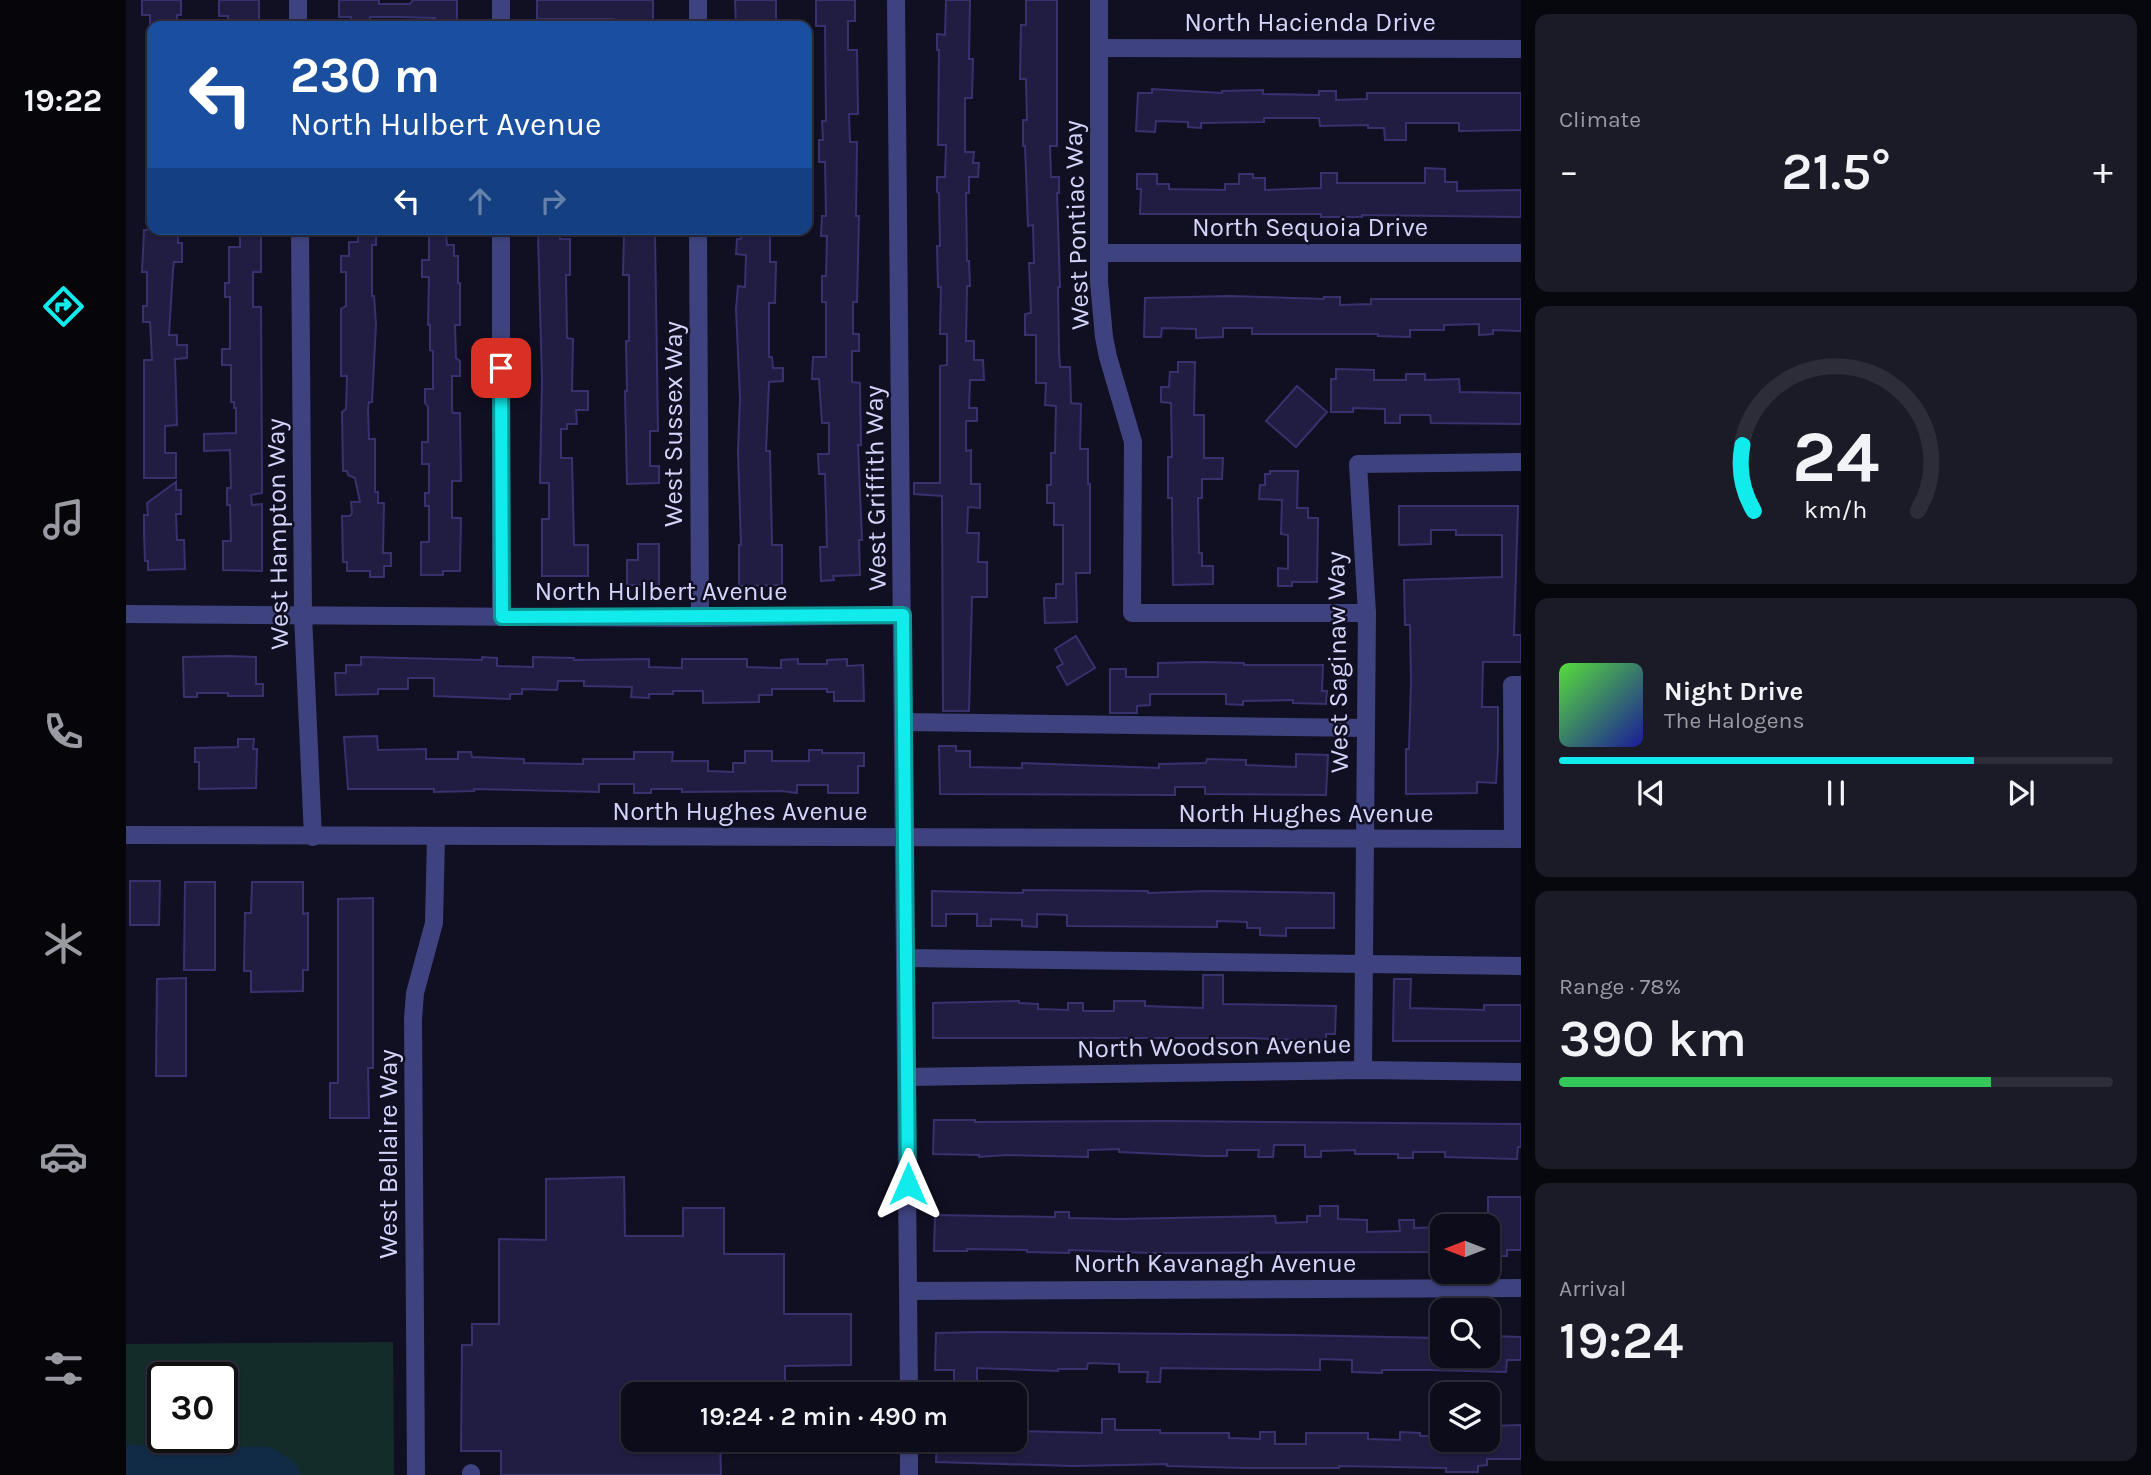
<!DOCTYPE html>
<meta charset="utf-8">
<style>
body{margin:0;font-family:Karla,sans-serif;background:#1b1a27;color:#f1f3f6;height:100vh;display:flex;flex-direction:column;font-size:26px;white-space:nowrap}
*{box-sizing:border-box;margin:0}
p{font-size:23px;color:#9a9ba2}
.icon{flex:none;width:38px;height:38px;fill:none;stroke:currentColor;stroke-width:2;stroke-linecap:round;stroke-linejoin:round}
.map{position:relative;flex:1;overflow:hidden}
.panel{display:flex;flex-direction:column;gap:14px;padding:14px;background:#07070e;width:630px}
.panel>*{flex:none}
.top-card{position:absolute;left:21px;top:21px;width:665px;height:214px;border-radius:14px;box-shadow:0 2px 5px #0004,0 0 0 2px #2d2c39;background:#1a4fa0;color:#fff;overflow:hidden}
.needle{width:46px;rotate:270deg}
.controls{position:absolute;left:1304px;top:1214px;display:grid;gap:14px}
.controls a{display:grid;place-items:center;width:70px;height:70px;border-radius:14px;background:#0d0c1a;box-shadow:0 2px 5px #0004,0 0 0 2px #2d2c39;font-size:35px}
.speed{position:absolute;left:21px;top:1362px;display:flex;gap:14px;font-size:35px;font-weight:700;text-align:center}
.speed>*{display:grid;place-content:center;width:91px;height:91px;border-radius:50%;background:#0d0c1a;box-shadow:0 2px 5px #0004,0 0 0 2px #2d2c39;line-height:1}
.speed .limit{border:4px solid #111;border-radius:10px;background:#fff;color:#111}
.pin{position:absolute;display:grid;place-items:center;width:60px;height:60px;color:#fff;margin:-30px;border-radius:14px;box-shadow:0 4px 10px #0006}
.me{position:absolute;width:77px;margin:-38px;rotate:0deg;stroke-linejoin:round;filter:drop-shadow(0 0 5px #0008)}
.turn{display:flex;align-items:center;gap:24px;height:147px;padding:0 28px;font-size:32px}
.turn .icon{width:91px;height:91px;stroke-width:2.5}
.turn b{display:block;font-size:49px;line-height:60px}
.lanes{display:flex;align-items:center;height:66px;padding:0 28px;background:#0003;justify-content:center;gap:35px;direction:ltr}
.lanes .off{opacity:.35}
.big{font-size:52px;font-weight:600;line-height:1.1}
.panel .card{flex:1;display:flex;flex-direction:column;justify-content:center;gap:10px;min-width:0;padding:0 24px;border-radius:14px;background:#1b1a27}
.panel .dial{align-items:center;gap:0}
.dial svg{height:182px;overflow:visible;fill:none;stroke:#2d2c39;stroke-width:7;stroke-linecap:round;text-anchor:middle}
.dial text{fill:#f1f3f6;stroke:none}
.song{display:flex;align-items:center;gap:21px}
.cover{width:84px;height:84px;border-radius:10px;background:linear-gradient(135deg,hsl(110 70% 55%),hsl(240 70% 35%))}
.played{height:7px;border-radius:4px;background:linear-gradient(90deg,#11ebec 75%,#2d2c39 75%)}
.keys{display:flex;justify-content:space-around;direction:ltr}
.heat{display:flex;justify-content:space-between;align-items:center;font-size:38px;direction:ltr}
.charge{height:10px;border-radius:5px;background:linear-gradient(90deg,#34c759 78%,#2d2c39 0)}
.trip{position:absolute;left:495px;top:1382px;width:406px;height:70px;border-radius:14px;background:#0d0c1a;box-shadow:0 2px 5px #0004,0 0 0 2px #2d2c39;font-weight:600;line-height:70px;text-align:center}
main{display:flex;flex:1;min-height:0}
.dock{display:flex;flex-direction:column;width:126px;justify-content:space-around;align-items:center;background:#05050a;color:#9a9ba2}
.dock .icon{width:49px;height:49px}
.dock .current{color:#11ebec}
.dock b{font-size:32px;color:#f1f3f6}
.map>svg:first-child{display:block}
</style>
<main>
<nav class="dock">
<b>19:22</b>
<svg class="icon current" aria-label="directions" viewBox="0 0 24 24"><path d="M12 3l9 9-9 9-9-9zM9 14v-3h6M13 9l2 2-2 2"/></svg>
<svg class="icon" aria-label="music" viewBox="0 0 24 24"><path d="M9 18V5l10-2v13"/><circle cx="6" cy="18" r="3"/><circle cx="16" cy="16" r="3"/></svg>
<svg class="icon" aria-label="phone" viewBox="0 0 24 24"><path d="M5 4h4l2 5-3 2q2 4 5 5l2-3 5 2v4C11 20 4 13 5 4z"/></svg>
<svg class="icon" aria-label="climate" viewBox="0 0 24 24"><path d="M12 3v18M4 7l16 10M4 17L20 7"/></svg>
<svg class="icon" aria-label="car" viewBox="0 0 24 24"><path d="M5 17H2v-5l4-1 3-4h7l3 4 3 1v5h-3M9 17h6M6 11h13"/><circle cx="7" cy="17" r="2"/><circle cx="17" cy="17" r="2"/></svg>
<svg class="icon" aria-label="filters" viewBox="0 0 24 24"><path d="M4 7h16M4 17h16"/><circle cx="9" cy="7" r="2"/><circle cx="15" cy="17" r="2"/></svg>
</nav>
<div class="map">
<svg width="1395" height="1475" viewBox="0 0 1395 1475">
<rect width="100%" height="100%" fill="#111023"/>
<path fill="#132c29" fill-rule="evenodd" d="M 267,1342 L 268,1475 L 0,1475 L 0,1344 ZM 37,1377 L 96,1377 L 96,1437 L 37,1437 Z"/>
<polygon fill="#112a45" points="0,1445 145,1447 169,1463 175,1475 0,1475"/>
<g fill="#211d42" stroke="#37316d" stroke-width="2">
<polygon points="16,0 55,0 55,15 51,15 51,26 24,26 24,15 16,15"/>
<polygon points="93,0 133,0 133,26 102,26 102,16 93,16"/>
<polygon points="213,0 253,0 253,4 284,4 287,0 331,0 331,26 310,26 309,18 274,17 244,17 244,26 225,26 225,17 213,17"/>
<polygon points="411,0 527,0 527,20 507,20 507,26 488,26 488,19 411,19"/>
<polygon points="609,0 650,0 650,26 610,26"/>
<polygon points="690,0 729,0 729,21 722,21 722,50 731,50 732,114 723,114 724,142 731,142 730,216 733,216 731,302 727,302 727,334 733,334 733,351 726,351 726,382 734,383 735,445 732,445 736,540 733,540 734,575 707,576 708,580 695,581 694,547 701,547 699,474 693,474 692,454 703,454 703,423 696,423 693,379 686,379 687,357 700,357 700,302 696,302 696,276 700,276 701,236 695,236 696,216 700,216 699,162 693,162 693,140 697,140 696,121 700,121 699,26 690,26"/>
<polygon points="820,0 844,0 843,59 847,59 846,98 839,98 839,152 848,152 847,163 853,163 852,177 843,177 843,193 840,193 841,261 843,261 844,286 841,286 840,341 848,341 848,360 857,360 858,380 844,380 843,408 851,408 851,421 840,421 840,451 845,450 845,484 854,484 854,508 842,507 841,533 853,533 852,562 861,562 861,597 846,597 843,711 817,711 816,496 788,494 788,483 814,483 814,366 821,365 821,334 814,334 815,287 812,287 811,246 814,246 813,193 811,192 811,177 819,177 820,145 812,145 813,50 811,50 811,34 819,35"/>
<polygon points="900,0 931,0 931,146 924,146 925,177 933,177 933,193 931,193 934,287 932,287 933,352 934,367 944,367 945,403 955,404 954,449 962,449 962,484 964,484 964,573 950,573 951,622 919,623 918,598 930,598 930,584 937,584 937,525 928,525 928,503 921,503 921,485 925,485 925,453 929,453 930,406 919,405 920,383 910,383 910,335 899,335 899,314 905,313 903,263 908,263 907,225 902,226 899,146 897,146 897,120 901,120 900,79 894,79 895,25 900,25"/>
<polygon points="1026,89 1096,93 1096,91 1137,90 1137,94 1193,95 1193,91 1210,91 1210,100 1241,99 1241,93 1395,93 1395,130 1333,131 1333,123 1280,123 1280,140 1259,140 1258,128 1242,128 1242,125 1194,126 1193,118 1138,118 1138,122 1075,123 1075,128 1062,127 1062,122 1030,121 1029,132 1010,131 1012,93 1026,93"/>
<polygon points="1299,168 1319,169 1319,182 1331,182 1331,191 1395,190 1395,217 1236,215 1236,217 1195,217 1195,214 1014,214 1015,189 1011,189 1011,174 1031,174 1031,184 1043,184 1043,189 1099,190 1099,184 1113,184 1113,174 1127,174 1127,178 1139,178 1139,190 1195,188 1195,173 1211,173 1211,183 1299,183"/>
<polygon points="615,229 644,229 644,262 650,262 649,303 643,303 643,357 646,357 647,368 657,368 657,381 643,382 640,451 644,451 646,545 656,545 656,585 613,586 613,545 615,545 612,452 614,398 610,309 612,286 619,287 620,255 610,254 611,239 615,239"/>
<polygon points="18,230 52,230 52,243 56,243 56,262 48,262 47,270 43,335 51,335 51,345 61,345 61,358 49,359 51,425 39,426 39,453 50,453 50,478 18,478 18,360 26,360 24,322 17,322 17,306 21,306 21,272 16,272"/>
<polygon points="114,230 135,230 135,272 127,272 127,307 135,307 136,479 136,493 125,495 126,505 136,504 136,571 97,570 97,541 105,541 104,505 101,505 101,488 105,488 104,450 78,451 78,434 110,433 110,408 108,408 108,402 105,402 105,365 96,365 96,349 104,349 104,297 99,297 99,283 103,283 103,247 114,247"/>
<polygon points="250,231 250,245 246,245 246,296 248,296 250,324 246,402 243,402 242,408 243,439 249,439 249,492 252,492 252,503 258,503 257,553 265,553 265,566 258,566 258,577 244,577 244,571 221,571 221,562 217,562 216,516 224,516 226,513 225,502 234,502 229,478 222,475 221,471 217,471 216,412 220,409 221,376 215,376 215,309 220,306 220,272 215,272 215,256 223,256 223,242 232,242 232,232"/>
<polygon points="320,234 321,245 328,245 328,256 332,256 332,283 334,283 334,325 329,325 330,358 334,361 334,376 326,376 326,410 327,413 334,413 335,481 326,481 326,518 335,518 334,571 317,571 317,575 295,575 295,542 303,542 303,506 299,506 299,493 303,493 303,464 296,464 296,442 302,442 302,407 299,403 299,389 307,389 307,351 304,350 304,325 302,325 303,277 296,277 296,260 303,260 303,235"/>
<polygon points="412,234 434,234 434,239 444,239 444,275 440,275 441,338 447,339 446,391 462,391 462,410 450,410 451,424 441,424 441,429 435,429 435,458 446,458 448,545 462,545 462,576 416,576 416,519 423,519 423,483 414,483 416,379"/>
<polygon points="498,234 529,235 532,431 524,431 524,466 533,466 533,483 501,484 499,391 501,391 500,341 503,341 503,275 497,275"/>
<polygon points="1104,296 1198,299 1198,297 1214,297 1214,305 1245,304 1245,299 1395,299 1395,331 1367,330 1367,334 1353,335 1353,324 1318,325 1318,330 1284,330 1284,337 1252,336 1252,334 1126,334 1126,328 1097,328 1097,337 1070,338 1070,329 1036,328 1035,337 1018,337 1019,298"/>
<polygon points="1052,362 1069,362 1068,415 1078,415 1078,458 1097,458 1096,479 1076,479 1076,498 1072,498 1073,553 1076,553 1076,566 1087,566 1087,584 1047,585 1046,498 1042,498 1042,457 1046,457 1045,403 1035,402 1035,387 1043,387 1044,372 1052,372"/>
<polygon points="1210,369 1248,370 1248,380 1280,380 1280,374 1299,374 1299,380 1333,379 1334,392 1395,393 1395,424 1305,423 1304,415 1274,415 1274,423 1259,423 1259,409 1227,408 1227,412 1205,412 1205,379 1210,379"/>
<polygon points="1171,386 1201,412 1170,447 1140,421"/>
<polygon points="1144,471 1172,471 1171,508 1182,508 1182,518 1192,518 1191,582 1166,582 1166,586 1152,586 1152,568 1162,569 1162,535 1155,534 1156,500 1133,499 1134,485 1139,485 1139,474 1144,474"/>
<polygon points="50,482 50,490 55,490 55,514 50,514 51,540 58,540 59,569 22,570 22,561 19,561 18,533 18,515 22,515 21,503"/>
<polygon points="1273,506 1392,506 1388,635 1395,635 1395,662 1357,662 1356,707 1372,707 1372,749 1370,783 1351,782 1351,793 1280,794 1280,749 1283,749 1285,682 1284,625 1279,625 1278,580 1376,577 1376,535 1330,535 1330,530 1305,530 1305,544 1273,545"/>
<polygon points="512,544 533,544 533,585 501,585 501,560 512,560"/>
<polygon points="950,636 969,668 941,685 931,667 937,664 929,649"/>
<polygon points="102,656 130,657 130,684 137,684 137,696 102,696 102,693 71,693 71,697 58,697 57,657"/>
<polygon points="235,657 356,660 356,657 371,658 371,666 407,667 407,657 448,658 448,660 523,659 523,667 556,668 556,659 621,659 621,667 655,668 655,660 672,659 672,664 701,664 701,660 721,659 721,666 737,665 738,701 708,701 708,692 701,692 701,689 646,689 646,695 633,695 633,702 577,703 577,691 547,691 547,694 523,694 523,698 505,697 506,687 458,686 458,681 432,681 431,690 396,689 396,694 384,694 384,699 308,696 308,678 282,678 282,689 252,689 252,694 210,695 209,673 220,673 220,665 235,665"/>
<polygon points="1078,662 1118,663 1118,665 1197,665 1196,691 1201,691 1200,704 1167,703 1167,700 1117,701 1117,705 1100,704 1100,694 1024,694 1024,705 1011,706 1011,713 984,713 984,669 1000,669 1000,677 1032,677 1032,663"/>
<polygon points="251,736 252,750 300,749 300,759 332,759 332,752 345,752 346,757 398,759 398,763 457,764 457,759 508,759 508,752 547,752 546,761 582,761 582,771 607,772 607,763 619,763 619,751 646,751 646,761 683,761 683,750 696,750 696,753 738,753 738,766 732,766 732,793 702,793 702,785 671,785 671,793 655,791 556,792 556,789 525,789 525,793 508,793 508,784 473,784 473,792 348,789 348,791 308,792 308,789 222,789 218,737"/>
<polygon points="112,739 128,739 127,749 131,749 130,788 73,789 73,762 69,762 69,748 112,747"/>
<polygon points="813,746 830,746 830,751 844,751 844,767 896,768 896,763 1033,768 1033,764 1080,763 1081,759 1120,760 1120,765 1170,767 1170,754 1202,755 1200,795 1079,794 1079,787 1049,787 1049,795 814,794"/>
<polygon points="4,881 34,881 33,925 4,925"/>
<polygon points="59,882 89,882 89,970 58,970"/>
<polygon points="126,882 177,882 177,914 182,913 182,970 177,970 177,991 125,992 125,971 118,971 119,913 125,913"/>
<polygon points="897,890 1022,891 1022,893 1082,891 1208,893 1208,928 1160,928 1160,936 1134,935 1134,928 1121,928 1121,922 1091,921 1091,927 941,926 941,915 911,914 911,927 896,926 896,920 865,919 865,926 851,926 851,914 820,914 820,926 806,926 806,891 897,893"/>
<polygon points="247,898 247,1068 242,1068 243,1118 204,1118 204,1083 212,1083 212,899"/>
<polygon points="1077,975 1097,975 1097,1004 1210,1006 1209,1034 1200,1034 1200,1041 1122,1038 807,1038 807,1003 893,1001 893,1003 912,1004 912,1009 942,1010 942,1003 957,1003 957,1011 988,1011 988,1001 1019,1001 1019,1006 1077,1008"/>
<polygon points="60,978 60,1076 30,1076 31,979"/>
<polygon points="1268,979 1285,979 1284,1008 1358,1010 1358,1005 1395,1005 1395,1041 1267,1041"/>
<polygon points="808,1120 849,1120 849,1122 1040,1121 1395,1124 1395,1147 1392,1147 1391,1159 1319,1157 1319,1152 1287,1152 1287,1158 1272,1158 1272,1154 1229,1154 1229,1150 1195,1151 1195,1157 1179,1157 1179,1145 1148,1145 1147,1157 1132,1157 1133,1150 1101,1150 1101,1156 1080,1156 993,1152 993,1149 962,1150 962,1157 881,1155 853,1157 853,1155 807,1154"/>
<polygon points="498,1177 499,1236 557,1236 557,1208 598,1208 598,1254 658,1254 658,1314 725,1314 725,1365 659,1366 659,1395 499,1395 499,1440 594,1440 595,1475 375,1475 375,1451 335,1451 336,1345 346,1345 346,1324 373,1324 373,1239 420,1240 420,1179"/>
<polygon points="1362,1197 1395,1197 1395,1250 1381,1250 1381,1256 1368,1256 1368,1249 1362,1249"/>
<polygon points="1194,1206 1212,1206 1212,1219 1241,1220 1241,1232 1274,1231 1273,1220 1288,1220 1288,1228 1314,1227 1315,1252 1026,1253 943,1250 943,1253 901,1252 901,1250 841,1249 841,1251 808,1251 809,1215 929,1217 929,1212 943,1212 943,1218 994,1219 1149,1216 1150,1223 1181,1222 1181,1216 1194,1216"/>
<polygon points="855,1332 1165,1335 1313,1338 1313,1356 1366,1356 1366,1336 1395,1337 1395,1360 1381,1360 1380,1372 1303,1370 1256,1370 1256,1373 1226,1372 1226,1360 1194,1359 1194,1370 1035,1368 1034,1382 1021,1382 1022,1372 993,1372 993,1364 962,1363 961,1369 932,1369 932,1371 851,1368 851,1393 828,1393 828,1370 809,1370 810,1333"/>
<polygon points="976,1419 989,1419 989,1430 1034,1430 1034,1433 1103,1433 1103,1438 1134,1439 1134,1432 1149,1432 1149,1444 1180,1444 1180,1433 1242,1433 1242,1439 1274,1440 1274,1432 1294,1433 1294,1436 1313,1436 1313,1440 1365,1440 1365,1426 1395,1425 1395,1459 1361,1459 1361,1465 1352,1466 1352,1472 1320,1472 1320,1468 1213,1466 1213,1468 1120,1468 1041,1466 1041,1464 948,1466 810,1462 811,1440 889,1440 889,1431 976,1433"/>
</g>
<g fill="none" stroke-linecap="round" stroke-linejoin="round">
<g stroke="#3e427e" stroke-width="18">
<polyline points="172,0 172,26"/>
<polyline points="375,0 375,26"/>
<polyline points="572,0 572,26"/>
<polyline points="770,0 783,1395"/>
<polyline points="973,0 973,282 978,337 982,357 1007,442 1006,613 1241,613"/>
<polyline points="973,48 1395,49"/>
<polyline points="174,229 177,615 187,837"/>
<polyline points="375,229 375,617"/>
<polyline points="572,229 574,618"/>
<polyline points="973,253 1395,253"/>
<polyline points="0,614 574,618 777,615"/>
<polyline points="777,722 1239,728"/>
<polyline points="0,835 1395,839"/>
<polyline points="1387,839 1386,685 1395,685"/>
<polyline points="780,958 1395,966"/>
<polyline points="1237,1070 1241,613 1232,464 1395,462"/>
<polyline points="781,1077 1237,1070 1395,1072"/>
<polyline points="783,1291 1395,1288"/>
<polyline points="783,1440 783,1475"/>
<polyline points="345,1473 345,1475"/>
<polyline points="290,1475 287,1019 289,993 308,923 310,836"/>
</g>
</g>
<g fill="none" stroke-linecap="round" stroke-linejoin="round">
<defs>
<polyline id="route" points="375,368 376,617 777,615 782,1184"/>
</defs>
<use href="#route" stroke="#0b9999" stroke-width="18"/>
<use href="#route" stroke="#11ebec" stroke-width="12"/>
</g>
<g text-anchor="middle" stroke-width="5" stroke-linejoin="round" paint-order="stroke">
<g font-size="26" fill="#d5d5fc" stroke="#111023">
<text x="1184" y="31">North Hacienda Drive</text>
<text transform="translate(950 225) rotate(-92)" y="9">West Pontiac Way</text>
<text x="1184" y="236">North Sequoia Drive</text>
<text transform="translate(547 424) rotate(-90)" y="9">West Sussex Way</text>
<text transform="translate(749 488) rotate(-91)" y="9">West Griffith Way</text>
<text transform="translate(151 534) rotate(-91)" y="9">West Hampton Way</text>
<text x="535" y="600">North Hulbert Avenue</text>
<text transform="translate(1211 662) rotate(-91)" y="9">West Saginaw Way</text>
<text x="614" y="820">North Hughes Avenue</text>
<text x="1180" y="822">North Hughes Avenue</text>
<text transform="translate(1088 1046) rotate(-1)" y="9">North Woodson Avenue</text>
<text transform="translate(262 1154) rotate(-90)" y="9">West Bellaire Way</text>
<text x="1089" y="1272">North Kavanagh Avenue</text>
</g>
</g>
</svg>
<div class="controls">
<a><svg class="needle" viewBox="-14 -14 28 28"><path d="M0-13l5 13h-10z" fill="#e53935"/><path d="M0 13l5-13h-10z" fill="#9a9ba2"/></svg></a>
<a><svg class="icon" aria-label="search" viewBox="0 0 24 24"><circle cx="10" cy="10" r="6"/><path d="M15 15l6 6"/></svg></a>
<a><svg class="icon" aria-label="layers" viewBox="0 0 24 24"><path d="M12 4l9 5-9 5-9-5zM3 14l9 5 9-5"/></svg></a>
</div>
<div class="speed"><div class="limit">30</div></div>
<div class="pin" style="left:375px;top:368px;background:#d93025"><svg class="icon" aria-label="arrive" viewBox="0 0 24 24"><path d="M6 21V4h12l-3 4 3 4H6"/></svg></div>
<svg class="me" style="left:782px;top:1184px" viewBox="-20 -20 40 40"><path d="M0-17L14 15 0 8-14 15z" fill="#11ebec" stroke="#fff" stroke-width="4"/></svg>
<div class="trip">19:24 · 2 min · 490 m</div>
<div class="top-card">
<div class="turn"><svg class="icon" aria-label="left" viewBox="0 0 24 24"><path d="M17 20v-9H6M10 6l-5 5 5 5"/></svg><div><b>230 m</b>North Hulbert Avenue</div></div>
<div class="lanes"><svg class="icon" aria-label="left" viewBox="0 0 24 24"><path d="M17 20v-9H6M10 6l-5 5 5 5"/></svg><svg class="icon off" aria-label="ahead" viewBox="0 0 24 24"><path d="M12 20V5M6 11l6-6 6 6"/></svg><svg class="icon off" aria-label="right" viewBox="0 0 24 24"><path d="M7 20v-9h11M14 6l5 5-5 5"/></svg></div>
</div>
</div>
<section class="panel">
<div class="card"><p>Climate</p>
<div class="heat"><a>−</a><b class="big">21.5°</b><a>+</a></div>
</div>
<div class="card dial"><svg viewBox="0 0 100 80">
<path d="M14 69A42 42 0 1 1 86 69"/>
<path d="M14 69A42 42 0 0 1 9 40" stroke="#11ebec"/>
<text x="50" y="56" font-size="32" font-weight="700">24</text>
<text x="50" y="72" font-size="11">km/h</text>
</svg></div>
<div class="card">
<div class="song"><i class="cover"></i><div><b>Night Drive</b><p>The Halogens</p></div></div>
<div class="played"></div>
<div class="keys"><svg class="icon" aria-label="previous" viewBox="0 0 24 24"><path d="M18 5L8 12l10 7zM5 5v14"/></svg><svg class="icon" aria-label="pause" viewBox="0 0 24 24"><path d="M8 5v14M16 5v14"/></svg><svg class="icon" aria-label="next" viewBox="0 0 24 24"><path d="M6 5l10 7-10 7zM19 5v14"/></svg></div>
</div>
<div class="card"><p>Range · 78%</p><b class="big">390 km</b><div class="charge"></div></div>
<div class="card"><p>Arrival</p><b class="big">19:24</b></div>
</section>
</main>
